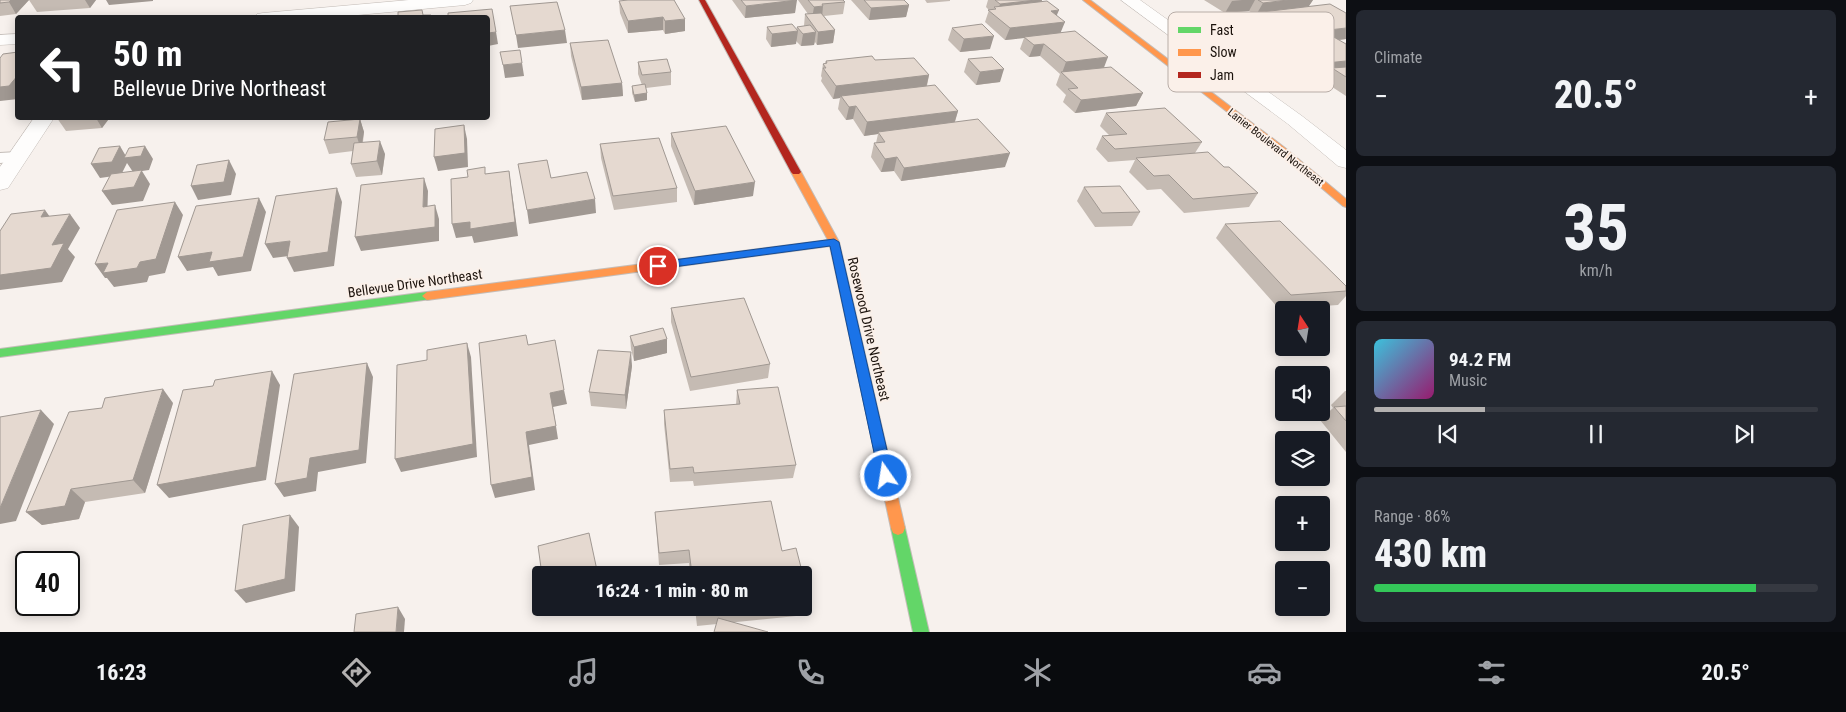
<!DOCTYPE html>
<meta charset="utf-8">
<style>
body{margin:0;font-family:"Roboto Condensed",sans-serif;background:#242831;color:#f1f3f6;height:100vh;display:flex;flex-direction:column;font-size:19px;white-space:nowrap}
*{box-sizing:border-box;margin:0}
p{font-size:16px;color:#9ea1a6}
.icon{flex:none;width:28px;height:28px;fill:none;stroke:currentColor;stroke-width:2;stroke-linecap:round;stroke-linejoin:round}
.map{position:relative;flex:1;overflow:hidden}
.details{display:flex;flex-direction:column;gap:10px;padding:10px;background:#0d0f14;width:500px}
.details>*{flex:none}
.hud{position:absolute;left:15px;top:15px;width:475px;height:105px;border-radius:5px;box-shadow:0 2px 12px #0003;background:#202124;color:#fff;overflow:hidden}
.needle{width:32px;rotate:348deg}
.controls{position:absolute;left:1275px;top:301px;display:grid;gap:10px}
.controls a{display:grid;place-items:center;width:55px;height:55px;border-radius:5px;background:#171b24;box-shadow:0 2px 12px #0003;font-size:25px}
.speed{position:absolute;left:15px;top:551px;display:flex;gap:10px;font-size:25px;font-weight:700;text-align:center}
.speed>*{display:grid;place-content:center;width:65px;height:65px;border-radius:50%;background:#171b24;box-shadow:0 2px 12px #0003;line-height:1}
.speed .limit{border:2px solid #111;border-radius:8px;background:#fff;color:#111}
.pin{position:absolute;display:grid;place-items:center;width:42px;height:42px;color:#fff;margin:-21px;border:2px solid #fff;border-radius:50%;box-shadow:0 1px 5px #0007}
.me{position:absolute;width:55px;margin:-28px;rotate:347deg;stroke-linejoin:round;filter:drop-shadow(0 0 4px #0008)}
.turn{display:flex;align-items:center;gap:18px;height:105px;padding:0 15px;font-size:22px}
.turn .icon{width:65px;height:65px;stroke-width:2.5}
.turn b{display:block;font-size:35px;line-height:42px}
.big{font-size:38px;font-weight:800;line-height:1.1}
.details .tile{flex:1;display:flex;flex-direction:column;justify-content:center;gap:8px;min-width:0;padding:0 18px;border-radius:8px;background:#242831}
.details .dial{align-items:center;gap:0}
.dial b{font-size:65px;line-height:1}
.song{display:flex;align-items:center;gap:15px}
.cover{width:60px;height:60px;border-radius:8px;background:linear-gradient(135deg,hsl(190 70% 55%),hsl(320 70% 35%))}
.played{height:5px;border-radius:2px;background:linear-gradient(90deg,#b3b1b0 25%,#363941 25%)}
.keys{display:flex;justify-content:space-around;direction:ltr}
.heat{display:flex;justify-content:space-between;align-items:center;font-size:28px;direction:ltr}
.charge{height:8px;border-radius:4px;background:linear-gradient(90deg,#34c759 86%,#363941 0)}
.trip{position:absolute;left:532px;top:566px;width:280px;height:50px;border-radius:5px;background:#171b24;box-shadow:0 2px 12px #0003;font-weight:800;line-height:50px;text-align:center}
.menu{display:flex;height:80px;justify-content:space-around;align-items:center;background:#090b0e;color:#9ea1a6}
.menu .icon{width:35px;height:35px}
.menu .selected{color:#b3b1b0}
.menu b{font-size:22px;color:#f1f3f6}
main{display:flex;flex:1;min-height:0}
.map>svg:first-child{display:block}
</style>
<main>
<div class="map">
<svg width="1346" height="632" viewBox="0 0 1346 632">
<rect width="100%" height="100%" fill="#f7f1ed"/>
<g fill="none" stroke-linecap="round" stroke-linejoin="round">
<defs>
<polygon id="lane" points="17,152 23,153 26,157 23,161 0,163 0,153"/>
<g id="street">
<polygon points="409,0 473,0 471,3 465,5 326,18 255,18 257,14 263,13"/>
<polygon points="1121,0 1140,0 1302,116 1346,150 1346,168 1338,166 1288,124"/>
<polygon points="18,34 18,44 0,45 0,35"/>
<polygon points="34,118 54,118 8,188 0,190 0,167"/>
</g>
<g id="fast">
<polygon points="427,292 432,296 431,299 0,357 0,349"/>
<polygon points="898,521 903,523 905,528 929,632 913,632 891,528 893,523"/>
</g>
<g id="slow">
<polygon points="1083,0 1090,0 1285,148 1346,199 1346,207 1343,206 1279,152"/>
<polygon points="796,169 801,172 839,242 905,528 903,533 898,535 893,533 891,528 830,246 427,300 422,296 427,292 828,240 791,172"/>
</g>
<polygon id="jam" points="699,0 705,0 801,172 799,174 793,174 791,172"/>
</defs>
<use href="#lane" stroke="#c4bdb8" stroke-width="2"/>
<use href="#street" stroke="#c4bdb8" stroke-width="1"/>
<use href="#fast" stroke="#c4bdb8" stroke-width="2"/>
<use href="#slow" stroke="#c4bdb8" stroke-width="2"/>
<use href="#jam" stroke="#c4bdb8" stroke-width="2"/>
<use href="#lane" fill="#fefdfc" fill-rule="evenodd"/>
<use href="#street" fill="#fefdfc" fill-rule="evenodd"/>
<use href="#fast" fill="#63d668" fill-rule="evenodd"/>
<use href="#slow" fill="#ff974d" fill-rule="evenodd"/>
<use href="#jam" fill="#b3261e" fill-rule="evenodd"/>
</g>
<g fill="#c5bbb3">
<polygon points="0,0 29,0 16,14 0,16"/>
<polygon points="29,0 96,0 90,8 37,12"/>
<polygon points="674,0 685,31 665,34 663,30 628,33 620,13 619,1"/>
<polygon points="732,0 796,0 795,13 745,18"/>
<polygon points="798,0 843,0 845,2 843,14 824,16 835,30 833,43 817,45 815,42 814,45 801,46 796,41 796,44 771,47 766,39 767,27 796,30 797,27 804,26 805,14 808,14"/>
<polygon points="851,0 904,0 909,5 906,17 869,20"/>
<polygon points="925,0 950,0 950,1 927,3"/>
<polygon points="988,0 1042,0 1042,1 1057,15 1061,33 1104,67 1143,93 1136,106 1075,113 1063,102 1066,95 1056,85 1060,74 1040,56 1029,57 1020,49 1024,38 1005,40 985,22 989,10 986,7"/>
<polygon points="1204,0 1313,0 1308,7 1346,39 1339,40 1345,44 1346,42 1346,96 1323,81 1327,75 1318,76 1282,53 1289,41 1297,40 1288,35 1275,36 1255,24 1261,14 1256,15 1249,11 1225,13"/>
<polygon points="952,28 990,49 960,52 948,40"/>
<polygon points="570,43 622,83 623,96 582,100 571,56"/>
<polygon points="968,59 1000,82 976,85 964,72"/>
<polygon points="875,60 929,75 927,86 958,111 955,122 1005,167 901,181 894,171 881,172 871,157 874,143 876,143 878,134 864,136 853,119 846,120 838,109 840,98 833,99 821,81 822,78 821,76 823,64 825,63 826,61"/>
<polygon points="638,62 671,72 671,85 646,88 647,100 635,102 632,93 632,86 642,85 638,74"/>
<polygon points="1106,113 1202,142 1195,153 1224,167 1258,193 1249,207 1184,213 1161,189 1147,190 1129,172 1135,160 1108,162 1096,149 1102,136 1109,135 1100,126"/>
<polygon points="57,118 107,118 108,120 102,128 66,131"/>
<polygon points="360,119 364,132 363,142 385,154 382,175 356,177 351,164 353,151 329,154 324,140"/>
<polygon points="671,133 753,196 694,205 671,146"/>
<polygon points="600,144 677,188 677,202 614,210 601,158"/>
<polygon points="1084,187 1140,212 1132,226 1095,227 1077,201"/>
<polygon points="1225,224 1346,286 1346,296 1338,305 1279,309 1216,238"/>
<polygon points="671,308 770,364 768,378 690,391 671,322"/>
<polygon points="630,336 667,339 667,353 634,361 631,349"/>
<polygon points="632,366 626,409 591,406 589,392"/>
<polygon points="737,390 796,465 793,478 694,486 693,481 670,482 664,424 664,410 736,405"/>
<polygon points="1345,391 1346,391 1346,452 1320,420 1333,408 1331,405"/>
<polygon points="173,403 145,493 85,502 79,519 42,525 26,512"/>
<polygon points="655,512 782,551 803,575 690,575 689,563 659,565"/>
<polygon points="804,580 809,603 806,615 697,626 695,608 804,608"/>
</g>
<g fill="#a09892">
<polygon points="11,0 29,0 16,14 9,2"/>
<polygon points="85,0 96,0 90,8"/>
<polygon points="106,0 153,0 153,1 109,5"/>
<polygon points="797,0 795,13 745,18 746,6"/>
<polygon points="1036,0 1042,0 1038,11 996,16 1000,4"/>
<polygon points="1242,0 1255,0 1249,11 1225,13 1232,1"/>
<polygon points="1288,0 1313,0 1307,9 1262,12 1261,14 1256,15 1263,3"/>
<polygon points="909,5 906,17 869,20 871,8"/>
<polygon points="823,6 822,18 812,19 814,7"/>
<polygon points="1059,10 1054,22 1051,11"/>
<polygon points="663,17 663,30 628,33 628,21"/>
<polygon points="685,19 685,31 665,34 665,21"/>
<polygon points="1065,22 1060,34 1024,37 1024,38 1005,40 1010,28"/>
<polygon points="1296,22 1288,35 1275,36 1282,24"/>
<polygon points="1346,28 1346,39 1304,44 1312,32"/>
<polygon points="565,30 567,43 518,48 516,35"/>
<polygon points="835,30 833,43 817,45 818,32"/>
<polygon points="798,31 796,44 771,47 772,34"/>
<polygon points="496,32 498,44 488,46 488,33"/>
<polygon points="816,32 814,45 801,46 803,34"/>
<polygon points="994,36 990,49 960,52 964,39"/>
<polygon points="1044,44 1040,56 1029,57 1034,45"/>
<polygon points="1108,57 1103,70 1062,73 1066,62"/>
<polygon points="1346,61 1346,73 1332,68 1327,75 1318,76 1326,63"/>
<polygon points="522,63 524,76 505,78 503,65"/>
<polygon points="1004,69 1000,82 976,85 980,72"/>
<polygon points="18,75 18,99 0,101 0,87"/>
<polygon points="929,75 926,88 841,96 840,98 833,99 836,86"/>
<polygon points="622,83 623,96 582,100 581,87"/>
<polygon points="647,93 647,100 635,102 634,95"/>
<polygon points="1143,93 1136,106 1075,113 1081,100"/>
<polygon points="856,106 853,119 846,120 849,107"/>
<polygon points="958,111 954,124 878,132 878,134 864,136 867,122"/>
<polygon points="96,118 107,118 108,120 102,128"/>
<polygon points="360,119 364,132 361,150 357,137"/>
<polygon points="464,125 467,139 468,167 438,171 434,157"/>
<polygon points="380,141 385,154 382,175 377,161"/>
<polygon points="120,146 127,158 145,146 153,159 149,170 142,171 150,184 143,201 112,205 102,191 133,172 127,163 121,175 100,178 91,164"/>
<polygon points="1010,153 1005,167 901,181 904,168"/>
<polygon points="897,157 894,171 881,172 885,159"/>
<polygon points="229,160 236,174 231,195 198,200 191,186"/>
<polygon points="509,171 518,236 474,243 472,236 456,238 452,224"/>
<polygon points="424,178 428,191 427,221 423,207"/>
<polygon points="755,182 753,196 694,205 695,191"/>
<polygon points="337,188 342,202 334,266 294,272 287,258"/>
<polygon points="259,198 266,212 251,271 218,276 213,267 187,271 178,257"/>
<polygon points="595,199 596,213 529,224 527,210"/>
<polygon points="175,202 183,215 165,273 149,276 147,282 114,287 107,278 105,278 95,264 108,263 140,262"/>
<polygon points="435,205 439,219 439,241 361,251 355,237"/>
<polygon points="45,210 55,224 41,217"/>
<polygon points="70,214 80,228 68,249 75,257 62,282 0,290 0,275 52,245"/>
<polygon points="290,241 297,255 273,258 265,244"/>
<polygon points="667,339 667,353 634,361 634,347"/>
<polygon points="467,343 471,357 477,457 401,472 395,459"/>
<polygon points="631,352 632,366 626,409 625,395"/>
<polygon points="367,363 373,377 366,463 318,472 316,491 284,497 275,484 310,458"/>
<polygon points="272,371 280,385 266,480 169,498 157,485"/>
<polygon points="163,389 173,403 145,493 133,480"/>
<polygon points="564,390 567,404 553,407 558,439 529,445 535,490 495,498 491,485 526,432 550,393"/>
<polygon points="41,410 54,424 16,521 0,524 0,508"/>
<polygon points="71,489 85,502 79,519 42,525 26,512"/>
<polygon points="290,515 299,527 295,591 246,603 235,591"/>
<polygon points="398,607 405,619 404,632 396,632"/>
</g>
<g fill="#e5d9d0" stroke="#a09892">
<polygon points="0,0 11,0 9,2 0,3"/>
<polygon points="628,0 674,0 685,19 665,21 663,17 628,21 619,1"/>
<polygon points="741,0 797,0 746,6"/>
<polygon points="808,0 843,0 845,2 822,4 823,6 814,7"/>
<polygon points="864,0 904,0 909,5 871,8"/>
<polygon points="995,0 1036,0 1000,4"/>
<polygon points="1258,0 1288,0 1263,3"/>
<polygon points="1047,1 1059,10 1051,11 1065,22 1010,28 988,10 996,9 994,7"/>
<polygon points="557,2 565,30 516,35 510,6"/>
<polygon points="1330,4 1346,13 1346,28 1312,32 1296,22 1282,24 1262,12"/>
<polygon points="492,9 496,32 488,33 488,18 448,18 448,13"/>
<polygon points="422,10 423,15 431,15 431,18 398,18 398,12"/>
<polygon points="821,13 835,30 818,32 805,14"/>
<polygon points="792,24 798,31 772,34 767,27"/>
<polygon points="982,24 994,36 964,39 952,28"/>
<polygon points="810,25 816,32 803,34 797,27"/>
<polygon points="1075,31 1108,57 1066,62 1044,44 1034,45 1024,37"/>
<polygon points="1332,36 1346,44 1346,61 1326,63 1289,41"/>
<polygon points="608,40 622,83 581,87 570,43"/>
<polygon points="520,50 522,63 503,65 500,52"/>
<polygon points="18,52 18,75 9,86 0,87 0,58 3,54"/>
<polygon points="872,56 875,60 914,58 929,75 836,86 823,68 826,68 823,64 827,63 826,61"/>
<polygon points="992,57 1004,69 980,72 968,59"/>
<polygon points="667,59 671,72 642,75 638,62"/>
<polygon points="1111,67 1143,93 1081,100 1068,89 1078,88 1061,72"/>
<polygon points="1346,67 1346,77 1332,68"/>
<polygon points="645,84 647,93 634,95 632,86"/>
<polygon points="935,85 958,111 867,122 856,106 849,107 841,96"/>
<polygon points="1165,108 1202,142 1115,149 1102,136 1127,134 1106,113"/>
<polygon points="360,119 357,137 324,140 328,122"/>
<polygon points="978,119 1010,153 904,168 897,157 885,159 874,143 885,142 878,132"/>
<polygon points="464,125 465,153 434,157 435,129"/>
<polygon points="726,126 755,182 695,191 671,133"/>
<polygon points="659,138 677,188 613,196 600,144"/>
<polygon points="380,141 377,161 351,164 354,143"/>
<polygon points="120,146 112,162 91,164 99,148"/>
<polygon points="145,146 141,156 124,158 129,148"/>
<polygon points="1208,152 1224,167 1229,167 1258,193 1193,199 1169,175 1154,176 1136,158"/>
<polygon points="229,160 224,182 191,186 197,165"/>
<polygon points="547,160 551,178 587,172 595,199 527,210 518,164"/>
<polygon points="485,167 485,174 509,171 515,222 470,229 470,222 452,224 451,179 468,177 467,170"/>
<polygon points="142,170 134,187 102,191 111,174"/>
<polygon points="424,178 423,207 435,205 435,227 355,237 361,185"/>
<polygon points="1120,186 1140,212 1102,213 1084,187"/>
<polygon points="337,188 328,252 287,258 290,241 265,244 276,196"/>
<polygon points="259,198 243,257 209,262 212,252 178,257 196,206"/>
<polygon points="175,202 156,259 140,262 137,268 103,273 108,263 95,264 117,210"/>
<polygon points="45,210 41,217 70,214 52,245 64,243 51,268 0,275 0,231 11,214"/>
<polygon points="1280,221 1346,286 1346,291 1291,295 1225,224"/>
<polygon points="744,298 770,364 691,377 671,308"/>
<polygon points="663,328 667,339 634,347 630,336"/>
<polygon points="526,335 528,345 555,340 564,390 550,393 556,426 526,432 532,477 491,485 479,343"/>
<polygon points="467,343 473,444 395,459 397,365 427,360 427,350"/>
<polygon points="598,350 631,352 625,395 589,392"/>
<polygon points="367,363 359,450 310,458 307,478 275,484 294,374"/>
<polygon points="272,371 256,467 157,485 183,390 213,386 215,380"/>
<polygon points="778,387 796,465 694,473 693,467 670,469 664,410 740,404 737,390"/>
<polygon points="163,389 133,480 71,489 65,506 26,512 69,412 102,408 105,398"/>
<polygon points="1346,406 1346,421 1334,407"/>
<polygon points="41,410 0,508 0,417"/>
<polygon points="771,501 782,551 796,548 803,575 692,575 689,550 659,553 655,512"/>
<polygon points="290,515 285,579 235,591 243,525"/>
<polygon points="589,533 598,575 542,575 538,546"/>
<polygon points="804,580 809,603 804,604"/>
<polygon points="398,607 396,632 354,632 356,614"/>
<polygon points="697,608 768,608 698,615"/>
<polygon points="718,618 768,632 714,632"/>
</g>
<polygon fill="#1a73e8" stroke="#114b97" points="834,239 839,242 893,476 891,480 886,482 881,480 879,476 830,246 658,269 653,266 658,262"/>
<g text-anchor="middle" stroke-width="4" stroke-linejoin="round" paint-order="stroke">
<g font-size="11" fill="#1b120c" stroke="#fbf0e9">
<text transform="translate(1276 147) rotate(38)" y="4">Lanier Boulevard Northeast</text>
</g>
<g font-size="14" fill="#1b120c" stroke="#fbf0e9">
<text transform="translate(415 283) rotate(-8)" y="5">Bellevue Drive Northeast</text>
<text transform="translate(869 329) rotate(77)" y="5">Rosewood Drive Northeast</text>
</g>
</g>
<rect x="1168" y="12" width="166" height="80" rx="8" fill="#fbf0e9" stroke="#b8ada7" stroke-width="1"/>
<rect x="1178" y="27" width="23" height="6" fill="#63d668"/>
<rect x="1178" y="49" width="23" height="7" fill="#ff974d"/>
<rect x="1178" y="72" width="23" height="6" fill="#b3261e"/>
<g font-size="14" fill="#1b120c">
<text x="1210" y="35">Fast</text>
<text x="1210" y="57">Slow</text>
<text x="1210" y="80">Jam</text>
</g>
</svg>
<div class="controls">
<a><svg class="needle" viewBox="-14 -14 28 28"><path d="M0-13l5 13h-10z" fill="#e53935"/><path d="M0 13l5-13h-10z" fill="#9ea1a6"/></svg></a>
<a><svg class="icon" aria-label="sound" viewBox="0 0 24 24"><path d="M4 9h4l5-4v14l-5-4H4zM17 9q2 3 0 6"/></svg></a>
<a><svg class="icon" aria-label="layers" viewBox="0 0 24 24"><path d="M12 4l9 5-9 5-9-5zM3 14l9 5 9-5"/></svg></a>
<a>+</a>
<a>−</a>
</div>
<div class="speed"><div class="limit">40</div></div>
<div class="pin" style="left:658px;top:266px;background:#d93025"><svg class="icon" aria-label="arrive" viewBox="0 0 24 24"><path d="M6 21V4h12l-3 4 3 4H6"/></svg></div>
<svg class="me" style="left:886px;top:476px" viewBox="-20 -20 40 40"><circle r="17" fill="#1a73e8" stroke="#fff" stroke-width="3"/><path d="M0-11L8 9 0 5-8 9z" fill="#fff"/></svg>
<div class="trip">16:24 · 1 min · 80 m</div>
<div class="hud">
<div class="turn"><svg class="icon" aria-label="left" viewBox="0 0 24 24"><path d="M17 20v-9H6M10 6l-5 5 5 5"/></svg><div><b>50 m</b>Bellevue Drive Northeast</div></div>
</div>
</div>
<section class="details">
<div class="tile"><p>Climate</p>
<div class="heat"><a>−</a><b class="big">20.5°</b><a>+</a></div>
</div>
<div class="tile dial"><b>35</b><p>km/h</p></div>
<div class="tile">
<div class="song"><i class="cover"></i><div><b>94.2 FM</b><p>Music</p></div></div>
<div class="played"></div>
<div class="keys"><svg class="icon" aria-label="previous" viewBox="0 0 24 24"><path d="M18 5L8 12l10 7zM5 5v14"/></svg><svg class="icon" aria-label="pause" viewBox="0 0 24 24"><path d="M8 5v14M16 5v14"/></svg><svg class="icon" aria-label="next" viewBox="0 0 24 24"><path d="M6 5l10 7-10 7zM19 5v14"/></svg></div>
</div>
<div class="tile"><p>Range · 86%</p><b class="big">430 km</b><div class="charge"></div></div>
</section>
</main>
<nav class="menu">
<b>16:23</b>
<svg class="icon selected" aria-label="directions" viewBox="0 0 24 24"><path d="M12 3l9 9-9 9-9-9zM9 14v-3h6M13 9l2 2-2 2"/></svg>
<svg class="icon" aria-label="music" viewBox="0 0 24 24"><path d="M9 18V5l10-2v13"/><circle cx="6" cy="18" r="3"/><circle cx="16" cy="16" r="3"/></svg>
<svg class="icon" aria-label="phone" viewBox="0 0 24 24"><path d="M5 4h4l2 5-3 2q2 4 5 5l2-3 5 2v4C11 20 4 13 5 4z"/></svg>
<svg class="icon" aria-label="climate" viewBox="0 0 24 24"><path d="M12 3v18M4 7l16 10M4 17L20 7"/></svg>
<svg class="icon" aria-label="car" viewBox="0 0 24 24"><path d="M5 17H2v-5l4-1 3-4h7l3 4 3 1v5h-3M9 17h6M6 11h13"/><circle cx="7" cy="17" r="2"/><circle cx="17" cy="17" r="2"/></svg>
<svg class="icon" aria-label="filters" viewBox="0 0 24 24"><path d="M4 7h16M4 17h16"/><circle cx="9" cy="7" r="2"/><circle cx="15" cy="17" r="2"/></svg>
<b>20.5°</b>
</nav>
